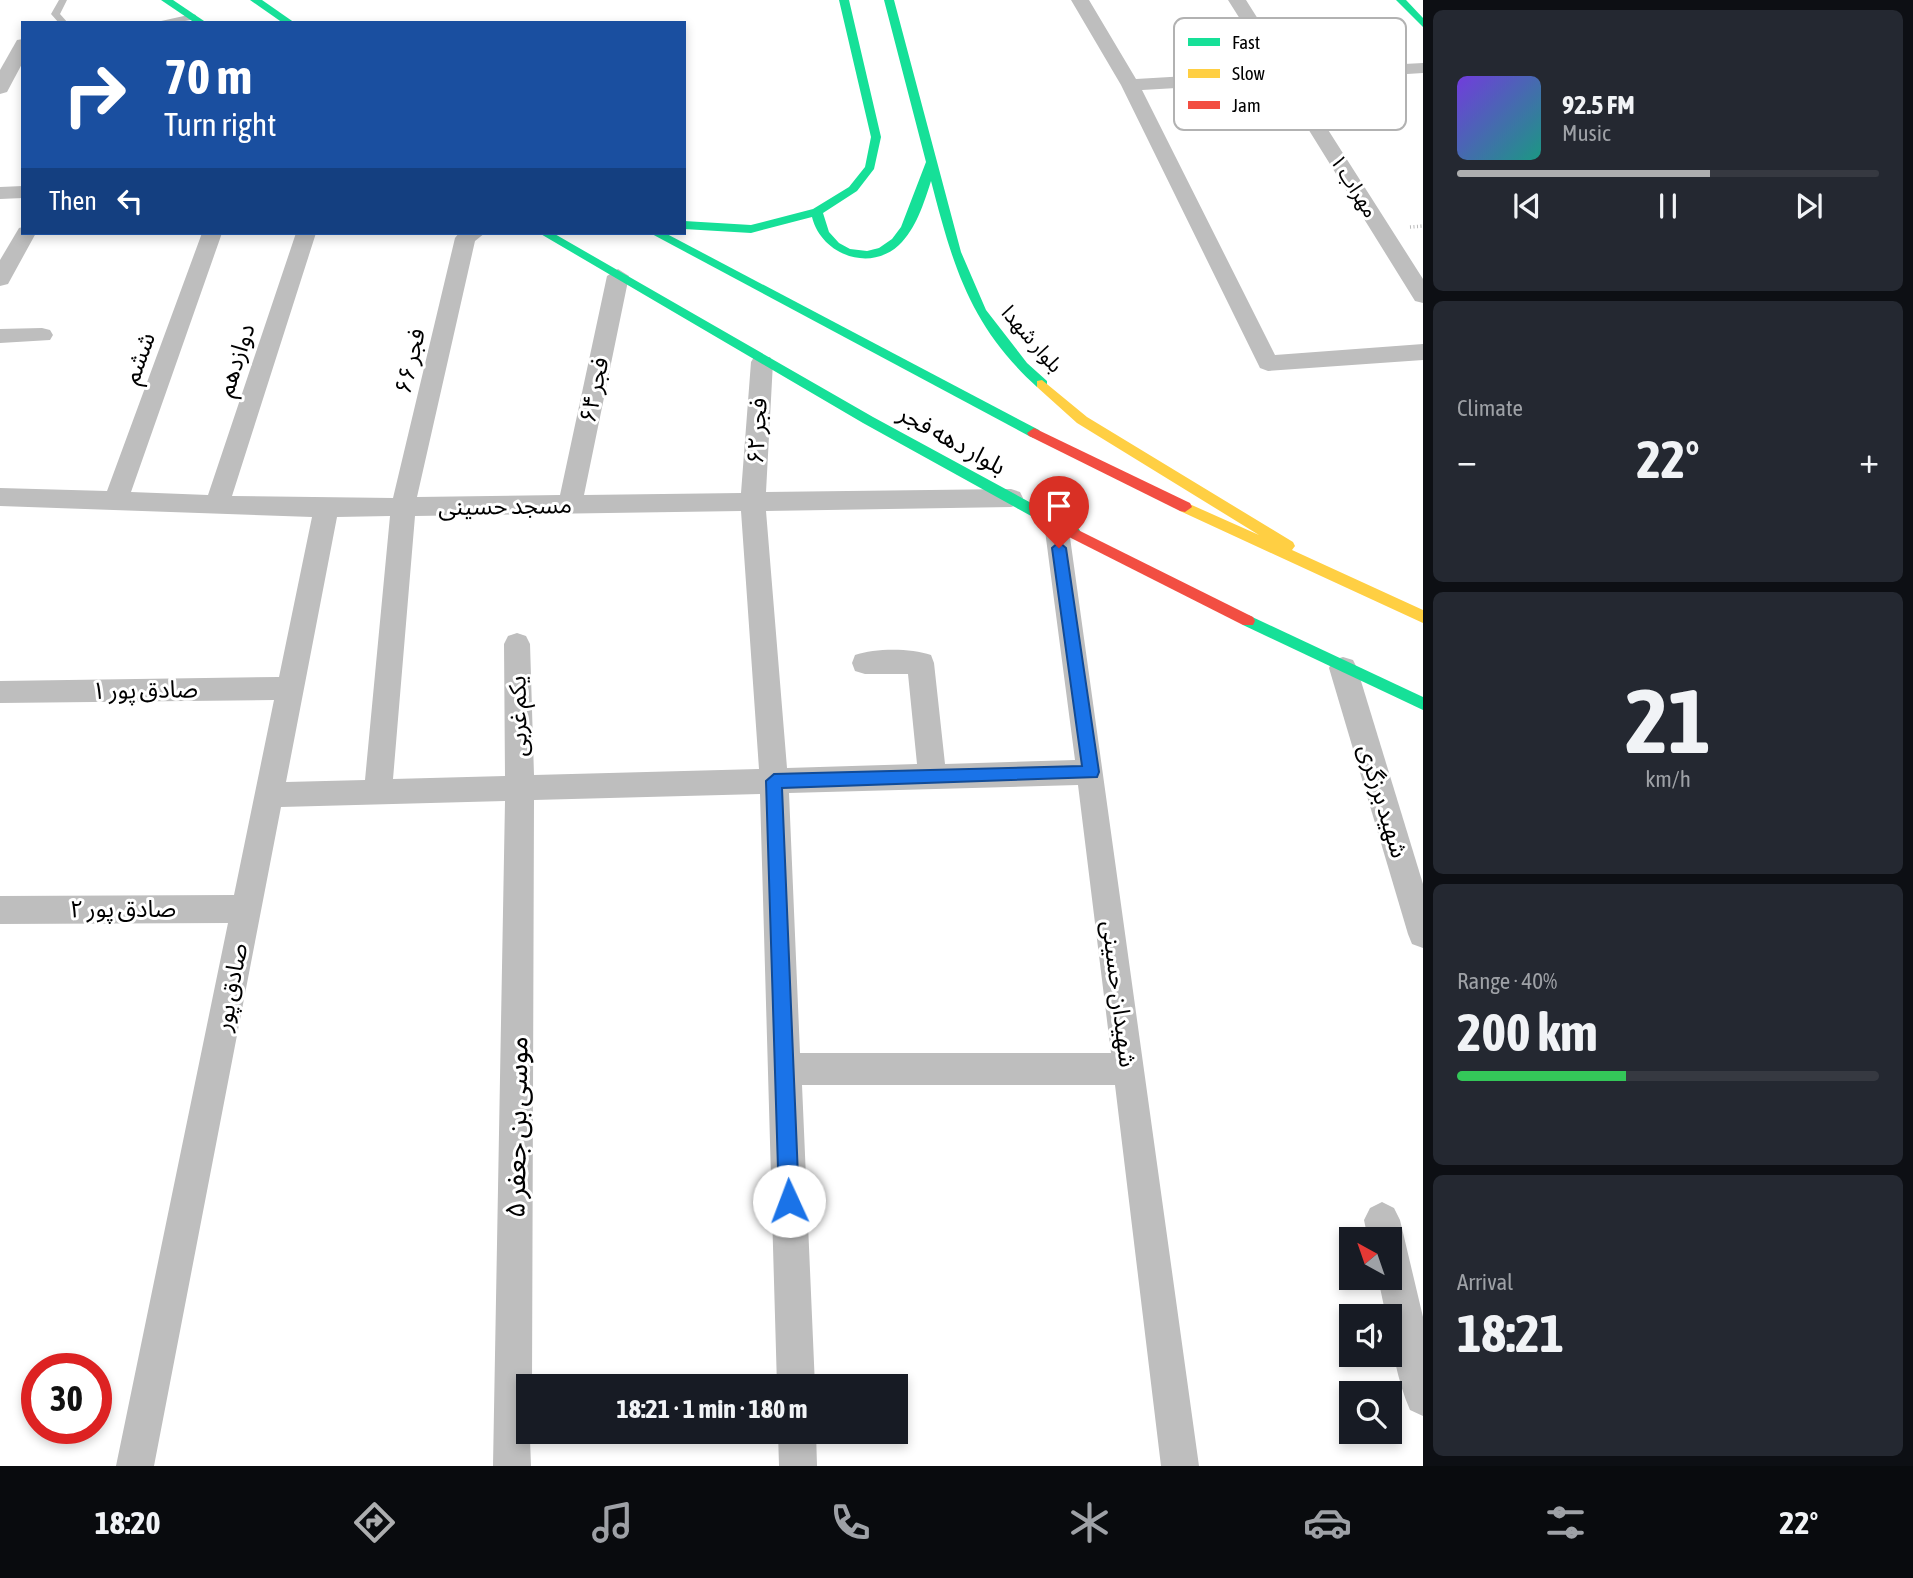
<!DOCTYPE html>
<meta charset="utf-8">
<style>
body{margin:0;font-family:"Asap Condensed","Noto Sans Arabic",sans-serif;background:#242831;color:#f1f3f6;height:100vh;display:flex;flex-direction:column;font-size:26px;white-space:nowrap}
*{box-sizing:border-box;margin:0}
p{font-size:23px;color:#9ea1a6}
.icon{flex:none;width:38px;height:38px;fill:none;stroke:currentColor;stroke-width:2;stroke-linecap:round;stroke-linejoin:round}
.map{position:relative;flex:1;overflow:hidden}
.drawer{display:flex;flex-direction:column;gap:10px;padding:10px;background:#0d0f14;width:490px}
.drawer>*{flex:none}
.guide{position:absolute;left:21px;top:21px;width:665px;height:214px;border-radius:0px;box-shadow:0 4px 10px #0003;background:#1a4fa0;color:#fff;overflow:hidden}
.needle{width:46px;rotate:320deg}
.tools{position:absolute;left:1339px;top:1227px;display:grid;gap:14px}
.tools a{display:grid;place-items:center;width:63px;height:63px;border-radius:0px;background:#171b24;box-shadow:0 4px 10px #0003;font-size:35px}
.speed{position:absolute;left:21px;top:1353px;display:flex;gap:14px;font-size:35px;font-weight:700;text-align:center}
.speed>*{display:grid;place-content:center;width:91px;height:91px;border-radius:50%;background:#171b24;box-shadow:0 4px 10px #0003;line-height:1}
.speed .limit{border:10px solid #d22;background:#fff;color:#111}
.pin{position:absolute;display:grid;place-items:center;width:60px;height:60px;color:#fff;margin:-72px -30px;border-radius:50% 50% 50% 0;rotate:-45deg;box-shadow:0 0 7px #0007}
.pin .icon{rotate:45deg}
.me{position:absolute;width:77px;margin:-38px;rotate:358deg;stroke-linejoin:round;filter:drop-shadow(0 0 5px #0008)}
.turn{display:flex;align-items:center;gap:24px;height:147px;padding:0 28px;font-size:32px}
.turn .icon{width:91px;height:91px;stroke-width:2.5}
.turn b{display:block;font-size:49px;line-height:60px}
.then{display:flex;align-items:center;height:66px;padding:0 28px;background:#0003;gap:14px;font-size:26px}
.big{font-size:52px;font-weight:700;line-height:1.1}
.drawer .card{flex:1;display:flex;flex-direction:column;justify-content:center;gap:10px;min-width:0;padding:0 24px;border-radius:10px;background:#242831}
.drawer .dial{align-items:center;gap:0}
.dial b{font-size:91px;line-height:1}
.song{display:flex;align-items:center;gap:21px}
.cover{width:84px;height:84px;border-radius:10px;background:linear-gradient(135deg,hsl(260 70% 55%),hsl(170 70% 35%))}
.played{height:7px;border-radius:4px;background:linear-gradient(90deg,#adaeaf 60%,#363941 60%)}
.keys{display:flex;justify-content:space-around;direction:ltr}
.heat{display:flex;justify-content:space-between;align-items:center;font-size:38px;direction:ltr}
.charge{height:10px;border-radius:5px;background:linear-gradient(90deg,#34c759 40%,#363941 0)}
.trip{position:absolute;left:516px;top:1374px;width:392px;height:70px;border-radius:0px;background:#171b24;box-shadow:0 4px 10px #0003;font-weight:700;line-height:70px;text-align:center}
.dock{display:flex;height:112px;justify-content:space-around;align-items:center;background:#090b0e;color:#9ea1a6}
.dock .icon{width:49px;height:49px}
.dock .selected{color:#adaeaf}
.dock b{font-size:32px;color:#f1f3f6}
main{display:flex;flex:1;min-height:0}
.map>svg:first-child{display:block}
</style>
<main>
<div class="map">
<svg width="1423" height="1466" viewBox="0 0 1423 1466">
<rect width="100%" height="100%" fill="#fff"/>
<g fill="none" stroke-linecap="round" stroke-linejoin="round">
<polyline stroke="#b9b9b9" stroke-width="3.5" stroke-dasharray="1 2.5" stroke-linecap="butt" points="1410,227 1423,226"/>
<g fill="#bebebe" fill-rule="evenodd">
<polygon points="59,0 67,0 60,14 68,23 59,23 51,14"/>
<polygon points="193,14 196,15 196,19 174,23 152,23"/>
</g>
<g fill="#bebebe" fill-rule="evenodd">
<polygon points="1071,0 1089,0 1136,79 1273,71 1228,0 1246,0 1290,70 1423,63 1423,73 1297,81 1423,279 1423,303 1415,301 1279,82 1142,90 1275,355 1423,344 1423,360 1268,371 1260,368 1121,85"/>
<polygon points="23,39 23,62 7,92 0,94 0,70 17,40"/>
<polygon points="23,186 23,198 0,199 0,187"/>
<polygon points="23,227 23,233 36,233 8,284 0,286 0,260 19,228"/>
<path d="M 202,233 L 222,233 L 131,492 L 208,495 L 296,233 L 316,233 L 232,496 L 393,498 L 455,238 L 459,233 L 485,233 L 475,241 L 417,497 L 560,495 L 607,276 L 618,269 L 629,276 L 584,495 L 741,493 L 751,362 L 754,357 L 770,357 L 773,362 L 766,492 L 1011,489 L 1020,492 L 1023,498 L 1020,504 L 1011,507 L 766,511 L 787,768 L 917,764 L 908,674 L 865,674 L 855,671 L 852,663 L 855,655 C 876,648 910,648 931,655 L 934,663 L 945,764 L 1075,760 L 1044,523 L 1047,516 L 1056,514 L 1065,516 L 1068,523 L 1199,1466 L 1161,1466 L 1115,1085 L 802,1085 L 815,1386 L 777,1386 L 760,794 L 534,800 L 532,1386 L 528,1386 L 531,1466 L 493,1466 L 505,801 L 281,807 L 154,1466 L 116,1466 L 228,923 L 0,924 L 0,896 L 234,895 L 274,700 L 0,703 L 0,681 L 279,677 L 312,517 L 0,506 L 0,488 L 107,491 ZM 741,511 L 759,769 L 534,775 L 530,644 L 526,636 L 517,633 L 508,636 L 504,644 L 505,776 L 393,779 L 415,516 ZM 390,516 L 365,780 L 286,782 L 337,517 ZM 1078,785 L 1111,1053 L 800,1053 L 789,793 Z"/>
<polygon points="42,328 50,330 53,335 50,340 0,343 0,329"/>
<polygon points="1343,657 1353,660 1357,668 1423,884 1423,948 1412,944 1408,934 1329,668 1333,660"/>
<path d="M 1382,1202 L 1394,1208 L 1400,1220 L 1423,1317 L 1423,1416 L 1410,1410 C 1398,1382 1390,1346 1390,1316 L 1386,1316 L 1378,1278 L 1390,1278 L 1390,1239 L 1368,1239 L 1364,1220 L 1370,1208 Z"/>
<polygon points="778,1432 816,1432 817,1466 779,1466"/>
</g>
<g fill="#16e098" fill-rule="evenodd">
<polygon points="161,0 173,0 207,23 195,23"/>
<polygon points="250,0 262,0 295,23 283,23"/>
<path d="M 839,0 L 849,0 L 881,137 L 874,169 L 857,191 L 823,213 L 829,232 L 839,243 L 850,249 L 867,251 L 879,248 L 892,239 L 901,227 L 926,162 L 884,0 L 894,0 L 961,252 L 986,310 L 1027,363 L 1047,381 L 1047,387 L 1037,387 C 970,326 953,266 931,181 C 924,203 916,229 899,245 C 869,273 821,254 812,217 L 751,233 L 684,229 L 684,221 L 751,225 L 813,209 L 849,187 L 865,167 L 871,137 Z"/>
<polygon points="1396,0 1406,0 1423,18 1423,27"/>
<polygon points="539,233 553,233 873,417 1079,529 1081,533 1079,537 1069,537 863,423"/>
<polygon points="650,233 665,233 1039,430 1041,433 1034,438 1029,436"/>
<polygon points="1248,615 1423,697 1423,710 1243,625 1241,621"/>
</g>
<polygon fill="#ffcf43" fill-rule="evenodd" points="1042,380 1087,417 1293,542 1295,546 1292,550 1423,610 1423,623 1180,511 1178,507 1185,502 1259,535 1077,423 1037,387 1037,381"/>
<g fill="#f24e42" fill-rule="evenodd">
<polygon points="1034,428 1190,503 1192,507 1185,512 1180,511 1029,436 1027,433"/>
<polygon points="1074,528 1253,617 1255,621 1253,625 1243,625 1069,537 1067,533 1069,529"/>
</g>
</g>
<polygon fill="#1a73e8" stroke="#114b97" stroke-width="2" points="1059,542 1066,548 1099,772 1097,777 782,788 799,1201 796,1208 789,1211 782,1208 779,1201 766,781 774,774 1082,766 1052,548"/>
<g text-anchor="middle" stroke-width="6" stroke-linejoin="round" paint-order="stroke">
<g font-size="21" fill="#000" stroke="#fff">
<text transform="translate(1354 186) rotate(58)" y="7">مهراب ۱</text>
<text transform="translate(1032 339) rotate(49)" y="7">بلوار شهدا</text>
</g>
<g font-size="24" fill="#000" stroke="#fff">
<text transform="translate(139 358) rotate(-70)" y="8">ششم</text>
<text transform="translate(236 360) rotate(-72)" y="8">دوازدهم</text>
<text transform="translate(410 361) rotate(-77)" y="8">فجر ۶۶</text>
<text transform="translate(594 390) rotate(-78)" y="8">فجر ۶۴</text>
<text transform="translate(757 431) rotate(-87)" y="8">فجر ۶۲</text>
<text transform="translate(952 440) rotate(29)" y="8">بلوار دهه فجر</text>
<text transform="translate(505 506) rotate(-1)" y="8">مسجد حسینی</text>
<text transform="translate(145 690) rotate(-1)" y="8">صادق پور ۱</text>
<text transform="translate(518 716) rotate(-91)" y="8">یکم غربی</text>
<text transform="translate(1383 801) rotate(73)" y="8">شهید برزگری</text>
<text x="123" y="917">صادق پور ۲</text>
<text transform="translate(231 987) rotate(-79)" y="8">صادق پور</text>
<text transform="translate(1119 994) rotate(83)" y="8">شهیدان حسینی</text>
</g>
<g font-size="28" fill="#000" stroke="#fff">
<text transform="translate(516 1127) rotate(-89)" y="10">موسی بن جعفر ۵</text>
</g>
</g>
<rect x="1174" y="18" width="232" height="112" rx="10" fill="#fff" stroke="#b2b2b2" stroke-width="2"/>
<rect x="1188" y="38" width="32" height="8" fill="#16e098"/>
<rect x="1188" y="69" width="32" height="9" fill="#ffcf43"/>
<rect x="1188" y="101" width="32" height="8" fill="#f24e42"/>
<g font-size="19" fill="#000">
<text x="1232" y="49">Fast</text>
<text x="1232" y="80">Slow</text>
<text x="1232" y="112">Jam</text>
</g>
</svg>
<div class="tools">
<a><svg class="needle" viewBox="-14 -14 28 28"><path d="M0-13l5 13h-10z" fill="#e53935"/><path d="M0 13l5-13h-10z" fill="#9ea1a6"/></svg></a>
<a><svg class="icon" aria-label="sound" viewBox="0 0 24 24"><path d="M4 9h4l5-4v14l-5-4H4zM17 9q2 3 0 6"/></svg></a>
<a><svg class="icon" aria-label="search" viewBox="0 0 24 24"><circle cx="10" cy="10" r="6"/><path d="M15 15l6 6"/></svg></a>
</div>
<div class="speed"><div class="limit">30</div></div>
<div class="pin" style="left:1059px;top:548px;background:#d93025"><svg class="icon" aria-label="arrive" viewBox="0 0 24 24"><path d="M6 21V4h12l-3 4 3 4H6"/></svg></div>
<svg class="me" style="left:789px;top:1201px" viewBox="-20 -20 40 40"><circle r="19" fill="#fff"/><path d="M0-13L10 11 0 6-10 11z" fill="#1a73e8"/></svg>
<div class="trip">18:21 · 1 min · 180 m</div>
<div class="guide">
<div class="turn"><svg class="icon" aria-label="right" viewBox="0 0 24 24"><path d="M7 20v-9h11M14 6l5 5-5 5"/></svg><div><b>70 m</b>Turn right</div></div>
<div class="then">Then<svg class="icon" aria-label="left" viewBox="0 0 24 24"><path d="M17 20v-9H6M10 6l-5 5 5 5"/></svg></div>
</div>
</div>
<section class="drawer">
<div class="card">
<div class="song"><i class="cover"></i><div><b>92.5 FM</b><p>Music</p></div></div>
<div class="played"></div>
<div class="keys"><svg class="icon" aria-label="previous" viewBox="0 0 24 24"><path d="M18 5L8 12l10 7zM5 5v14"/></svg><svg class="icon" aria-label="pause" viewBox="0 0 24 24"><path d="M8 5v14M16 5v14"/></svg><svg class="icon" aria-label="next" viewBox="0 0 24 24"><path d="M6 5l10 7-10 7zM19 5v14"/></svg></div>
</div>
<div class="card"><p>Climate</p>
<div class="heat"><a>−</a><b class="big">22°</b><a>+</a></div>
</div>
<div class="card dial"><b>21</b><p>km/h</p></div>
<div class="card"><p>Range · 40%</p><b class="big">200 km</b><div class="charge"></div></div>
<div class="card"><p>Arrival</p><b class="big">18:21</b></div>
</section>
</main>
<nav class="dock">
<b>18:20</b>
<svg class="icon selected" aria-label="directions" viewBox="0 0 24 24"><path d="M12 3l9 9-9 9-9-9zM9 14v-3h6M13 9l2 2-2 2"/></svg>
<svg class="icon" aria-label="music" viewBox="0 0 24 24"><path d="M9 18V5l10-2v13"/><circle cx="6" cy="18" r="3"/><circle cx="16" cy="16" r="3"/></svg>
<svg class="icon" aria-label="phone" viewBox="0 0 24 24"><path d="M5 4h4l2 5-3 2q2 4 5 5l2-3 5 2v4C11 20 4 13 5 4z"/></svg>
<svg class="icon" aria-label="climate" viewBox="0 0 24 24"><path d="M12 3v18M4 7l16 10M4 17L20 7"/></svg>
<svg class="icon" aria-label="car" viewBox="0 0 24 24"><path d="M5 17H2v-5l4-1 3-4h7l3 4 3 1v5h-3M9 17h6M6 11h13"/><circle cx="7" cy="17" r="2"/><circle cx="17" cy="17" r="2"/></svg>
<svg class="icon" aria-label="filters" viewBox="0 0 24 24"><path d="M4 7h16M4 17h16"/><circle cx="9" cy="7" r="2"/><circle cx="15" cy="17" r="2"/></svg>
<b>22°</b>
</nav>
